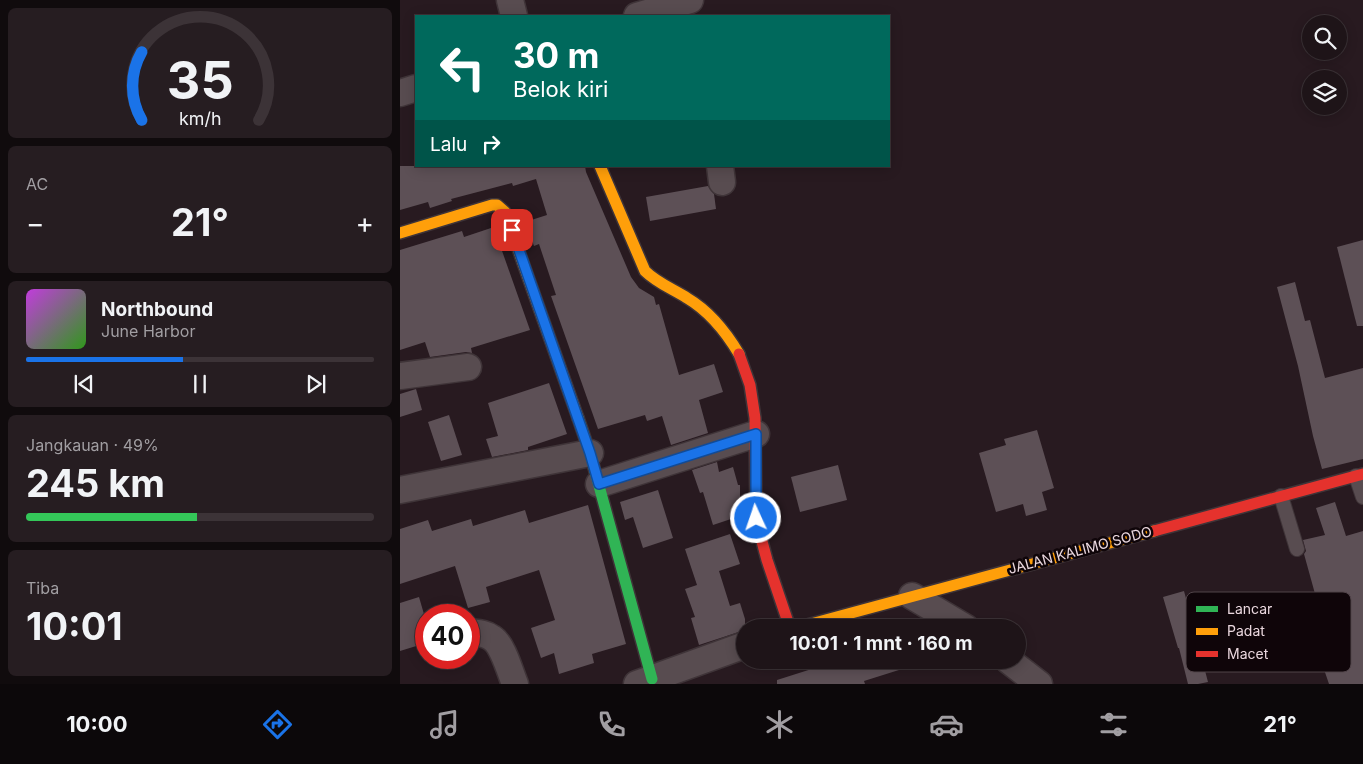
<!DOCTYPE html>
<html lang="id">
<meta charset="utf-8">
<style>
body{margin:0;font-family:Inter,sans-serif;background:#261d21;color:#f1f3f6;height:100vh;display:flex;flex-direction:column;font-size:19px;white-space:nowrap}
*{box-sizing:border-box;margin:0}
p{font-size:16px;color:#a19ea2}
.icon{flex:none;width:28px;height:28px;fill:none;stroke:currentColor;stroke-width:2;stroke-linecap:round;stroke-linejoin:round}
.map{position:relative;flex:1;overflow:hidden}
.details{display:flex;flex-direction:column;gap:8px;padding:8px;background:#100b0d;width:400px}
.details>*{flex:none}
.banner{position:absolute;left:15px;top:15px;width:475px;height:152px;border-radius:0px;box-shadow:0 2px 12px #0003,0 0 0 1px #3c3337;background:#00695c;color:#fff;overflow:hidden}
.controls{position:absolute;left:902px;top:15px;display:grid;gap:10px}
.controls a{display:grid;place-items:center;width:45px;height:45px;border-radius:50%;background:#1e1418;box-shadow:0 2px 12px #0003,0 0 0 1px #3c3337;font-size:25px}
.speed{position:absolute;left:15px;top:604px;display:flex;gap:10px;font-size:25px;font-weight:700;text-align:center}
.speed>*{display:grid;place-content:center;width:65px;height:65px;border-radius:50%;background:#1e1418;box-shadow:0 2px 12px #0003,0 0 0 1px #3c3337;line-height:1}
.speed .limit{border:8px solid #d22;background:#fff;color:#111}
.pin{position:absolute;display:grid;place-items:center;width:42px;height:42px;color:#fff;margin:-21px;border-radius:10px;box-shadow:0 2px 8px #0006}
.me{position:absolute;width:55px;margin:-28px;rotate:357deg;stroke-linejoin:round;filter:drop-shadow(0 0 4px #0008)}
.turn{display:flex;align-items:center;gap:18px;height:105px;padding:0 15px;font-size:22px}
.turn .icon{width:65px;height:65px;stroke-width:2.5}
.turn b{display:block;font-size:35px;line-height:42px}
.then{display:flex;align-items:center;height:48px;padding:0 15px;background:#0003;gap:10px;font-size:19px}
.big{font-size:38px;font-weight:700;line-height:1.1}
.details .widget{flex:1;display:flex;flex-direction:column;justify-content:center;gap:8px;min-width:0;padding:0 18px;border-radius:8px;background:#261d21}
.details .dial{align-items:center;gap:0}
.dial svg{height:130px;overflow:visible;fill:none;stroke:#3c3337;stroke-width:7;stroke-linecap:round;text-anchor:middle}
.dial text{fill:#f1f3f6;stroke:none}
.song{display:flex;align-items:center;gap:15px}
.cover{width:60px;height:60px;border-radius:8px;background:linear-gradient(135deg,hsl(290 70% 55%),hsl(110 70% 35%))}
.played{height:5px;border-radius:2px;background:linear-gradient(90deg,#1a73e8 45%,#3c3337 45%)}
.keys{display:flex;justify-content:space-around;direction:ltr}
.heat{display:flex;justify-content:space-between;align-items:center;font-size:28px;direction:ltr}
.charge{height:8px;border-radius:4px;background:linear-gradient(90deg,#34c759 49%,#3c3337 0)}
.trip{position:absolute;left:336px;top:619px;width:290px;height:50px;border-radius:25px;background:#1e1418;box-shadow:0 2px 12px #0003,0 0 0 1px #3c3337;font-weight:700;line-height:50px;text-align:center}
.tabs{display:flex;height:80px;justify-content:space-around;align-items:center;background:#0c080a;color:#a19ea2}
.tabs .icon{width:35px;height:35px}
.tabs .active{color:#1a73e8}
.tabs b{font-size:22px;color:#f1f3f6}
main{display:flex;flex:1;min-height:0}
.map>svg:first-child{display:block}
</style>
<main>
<section class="details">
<div class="widget dial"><svg viewBox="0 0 100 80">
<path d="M14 69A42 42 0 1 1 86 69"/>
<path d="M14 69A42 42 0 0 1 14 27" stroke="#1a73e8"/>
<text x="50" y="56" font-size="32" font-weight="700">35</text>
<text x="50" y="72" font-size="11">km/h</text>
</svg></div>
<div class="widget"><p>AC</p>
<div class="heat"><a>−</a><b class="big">21°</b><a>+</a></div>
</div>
<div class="widget">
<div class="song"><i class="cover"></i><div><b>Northbound</b><p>June Harbor</p></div></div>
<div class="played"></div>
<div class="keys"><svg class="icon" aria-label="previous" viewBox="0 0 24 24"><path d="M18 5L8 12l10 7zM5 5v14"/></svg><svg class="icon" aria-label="pause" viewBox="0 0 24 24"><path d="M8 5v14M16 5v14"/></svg><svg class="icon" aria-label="next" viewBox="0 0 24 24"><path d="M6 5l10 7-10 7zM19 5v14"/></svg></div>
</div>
<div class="widget"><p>Jangkauan · 49%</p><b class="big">245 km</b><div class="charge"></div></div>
<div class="widget"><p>Tiba</p><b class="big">10:01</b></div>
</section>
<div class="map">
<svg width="963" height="684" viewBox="0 0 963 684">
<rect width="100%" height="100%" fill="#281a20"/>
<g fill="#5d5056">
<polygon points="0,166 185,166 186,172 231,277 239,288 254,297 256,305 259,304 279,375 314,364 323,392 299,400 308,433 271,445 262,416 247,421 245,415 198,429 151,296 156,295 139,244 134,246 125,222 147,215 136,179 113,186 112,183 51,199 52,201 30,208 28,202 0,210"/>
<polygon points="308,186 314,194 316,209 250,221 246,197"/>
<polygon points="91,228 93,232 95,231 130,330 71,348 72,353 66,352 30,357 25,342 0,350 0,250 62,231 64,237"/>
<polygon points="963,240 963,326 957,326 937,247"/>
<polygon points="895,282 905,321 910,320 925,378 963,368 963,459 922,469 913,436 898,366 877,287"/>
<polygon points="149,383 167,434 128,447 128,450 92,457 86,439 98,436 88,403"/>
<polygon points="16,389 22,410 0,417 0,394"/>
<polygon points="49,415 62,455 41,461 28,422"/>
<polygon points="637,430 654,488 642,492 647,510 626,516 623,504 596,512 579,453 606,445 604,439"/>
<polygon points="317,462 319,472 333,467 338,485 340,485 340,516 313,525 303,492 300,493 292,470"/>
<polygon points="438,465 447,500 400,512 391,477"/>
<polygon points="258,490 273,538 243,548 233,517 225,520 220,502"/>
<polygon points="935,502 946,536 963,531 963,684 929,684 914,640 948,628 937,594 917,601 904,554 906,551 903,540 925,535 916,508"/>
<polygon points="188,505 226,644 192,654 194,663 159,674 154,653 141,658 131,628 155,620 139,570 86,587 90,602 68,608 55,566 0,584 0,529 28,520 32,531 71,519 73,526 125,510 129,523"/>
<polygon points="330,534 340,564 319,571 330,606 340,603 345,619 345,630 299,645 291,618 295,617 285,589 297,585 285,549"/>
<polygon points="784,591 808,682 798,684 788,684 779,648 778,648 763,597"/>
<polygon points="19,597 26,621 26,643 0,651 0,603"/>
<polygon points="440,660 517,660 518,664 464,681 465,684 377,684 377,680"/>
</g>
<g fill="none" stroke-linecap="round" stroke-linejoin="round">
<defs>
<g id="lane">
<polyline points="956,476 963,497"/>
<polyline points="881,496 897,549"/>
</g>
<g id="street">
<polyline points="110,0 114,16"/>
<polyline points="237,16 290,0"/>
<polyline points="0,93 16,88"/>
<polyline points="320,166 322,182"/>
<polyline points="0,376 68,367"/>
<polyline points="199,484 356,434"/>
<polyline points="0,490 190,453"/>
<polyline points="512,596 566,628"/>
<path d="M 69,632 C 77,633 85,633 92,638 C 103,645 110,672 115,684"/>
<polyline points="608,660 639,684"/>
<polyline points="237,684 345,645"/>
</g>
<polyline id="fast" points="178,418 190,453 252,679"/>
<g id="slow">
<path d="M 200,166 L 245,271 C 257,283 273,289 287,298 C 309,311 326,332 339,354"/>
<polyline points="0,233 92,205 97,205 105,212 178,418"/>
<polyline points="396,628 754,531"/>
</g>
<g id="jam">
<polyline points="339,354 350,385 355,418 356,519 367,560 390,628"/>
<polyline points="754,531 963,474"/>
</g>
</defs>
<use href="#lane" stroke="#3f3438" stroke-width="16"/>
<use href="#street" stroke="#3f3438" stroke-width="29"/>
<use href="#fast" stroke="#3f3438" stroke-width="14"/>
<use href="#slow" stroke="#3f3438" stroke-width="14"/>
<use href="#jam" stroke="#3f3438" stroke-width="14"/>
<use href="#lane" stroke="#584c50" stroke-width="14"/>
<use href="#street" stroke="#584c50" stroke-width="26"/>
<use href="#fast" stroke="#30b455" stroke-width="11"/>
<use href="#slow" stroke="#ff9f0a" stroke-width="11"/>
<use href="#jam" stroke="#e5322d" stroke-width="11"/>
</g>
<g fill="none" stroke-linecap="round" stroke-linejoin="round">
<defs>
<polyline id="route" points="112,230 190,453 199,484 356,434 356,518"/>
</defs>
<use href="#route" stroke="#114b97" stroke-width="12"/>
<use href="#route" stroke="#1a73e8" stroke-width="9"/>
</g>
<g text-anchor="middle" stroke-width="5" stroke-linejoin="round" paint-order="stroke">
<g font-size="14" fill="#ead7de" stroke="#0f0509">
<text transform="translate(680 550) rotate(-15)" y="5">JALAN KALIMO SODO</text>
</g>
</g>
<rect x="786" y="592" width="165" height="80" rx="8" fill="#0f0509" stroke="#514449" stroke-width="1"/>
<rect x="796" y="606" width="22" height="6" fill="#30b455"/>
<rect x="796" y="628" width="22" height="7" fill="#ff9f0a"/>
<rect x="796" y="651" width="22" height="6" fill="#e5322d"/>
<g font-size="14" fill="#ead7de">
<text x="827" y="614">Lancar</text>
<text x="827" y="636">Padat</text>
<text x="827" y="659">Macet</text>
</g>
</svg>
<div class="controls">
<a><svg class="icon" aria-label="search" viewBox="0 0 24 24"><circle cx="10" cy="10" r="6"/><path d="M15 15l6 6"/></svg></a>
<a><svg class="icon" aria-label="layers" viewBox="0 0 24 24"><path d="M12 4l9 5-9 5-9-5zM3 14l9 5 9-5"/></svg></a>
</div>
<div class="speed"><div class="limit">40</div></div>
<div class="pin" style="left:112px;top:230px;background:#d93025"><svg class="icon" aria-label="arrive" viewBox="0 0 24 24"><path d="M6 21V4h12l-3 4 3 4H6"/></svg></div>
<svg class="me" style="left:356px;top:518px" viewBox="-20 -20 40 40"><circle r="17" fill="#1a73e8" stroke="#fff" stroke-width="3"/><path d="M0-11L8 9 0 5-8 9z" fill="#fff"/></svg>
<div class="trip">10:01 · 1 mnt · 160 m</div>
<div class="banner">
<div class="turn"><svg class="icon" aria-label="left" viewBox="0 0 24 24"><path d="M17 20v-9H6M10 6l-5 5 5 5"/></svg><div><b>30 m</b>Belok kiri</div></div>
<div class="then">Lalu<svg class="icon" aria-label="right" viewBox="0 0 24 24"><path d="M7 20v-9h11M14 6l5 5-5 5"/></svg></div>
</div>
</div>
</main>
<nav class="tabs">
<b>10:00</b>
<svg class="icon active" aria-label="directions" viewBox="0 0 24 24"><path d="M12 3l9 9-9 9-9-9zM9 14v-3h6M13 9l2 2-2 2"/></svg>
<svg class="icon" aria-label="music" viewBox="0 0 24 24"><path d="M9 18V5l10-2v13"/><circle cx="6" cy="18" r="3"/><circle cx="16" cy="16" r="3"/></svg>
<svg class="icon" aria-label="phone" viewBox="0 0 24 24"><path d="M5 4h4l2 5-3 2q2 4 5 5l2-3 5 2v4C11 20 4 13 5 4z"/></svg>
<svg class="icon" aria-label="climate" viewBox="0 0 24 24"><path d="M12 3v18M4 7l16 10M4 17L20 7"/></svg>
<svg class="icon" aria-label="car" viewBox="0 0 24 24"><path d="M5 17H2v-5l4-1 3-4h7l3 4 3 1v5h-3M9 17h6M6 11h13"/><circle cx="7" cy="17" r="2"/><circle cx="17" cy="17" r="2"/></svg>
<svg class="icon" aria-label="filters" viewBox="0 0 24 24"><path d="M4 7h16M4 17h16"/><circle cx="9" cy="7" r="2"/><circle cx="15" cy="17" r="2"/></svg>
<b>21°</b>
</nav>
